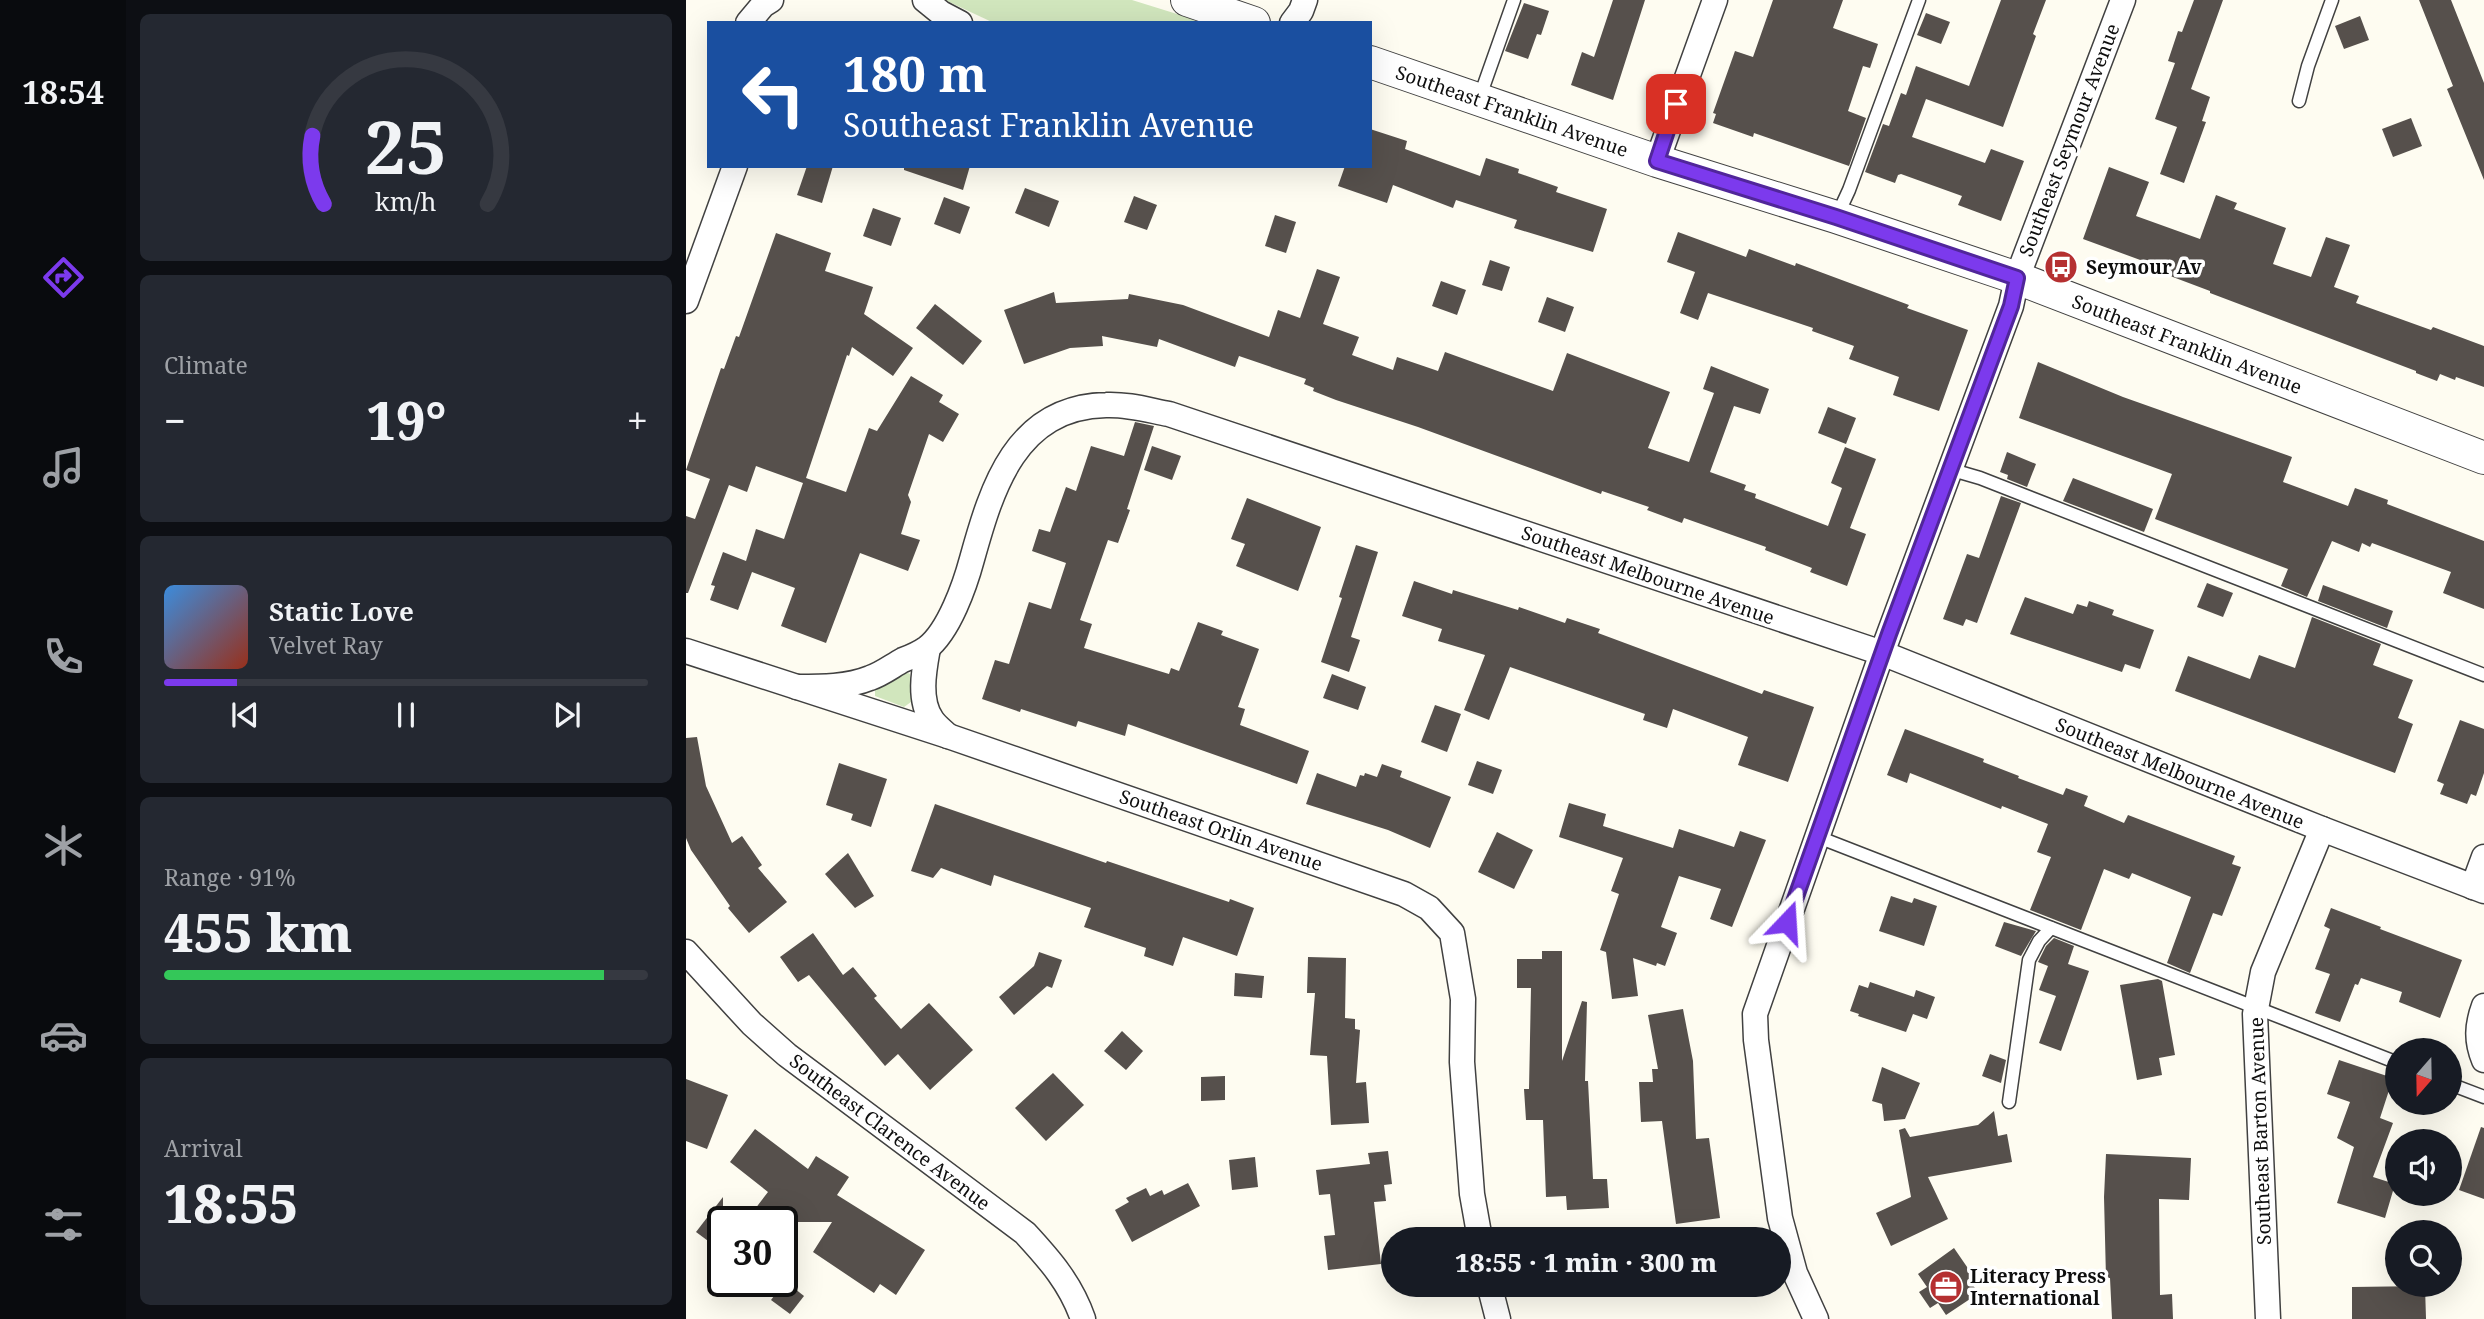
<!DOCTYPE html>
<meta charset="utf-8">
<style>
body{margin:0;font-family:"Noto Serif",serif;background:#242831;color:#f1f3f6;height:100vh;display:flex;flex-direction:column;font-size:26px;white-space:nowrap}
*{box-sizing:border-box;margin:0}
p{font-size:23px;color:#9ea1a6}
.icon{flex:none;width:38px;height:38px;fill:none;stroke:currentColor;stroke-width:2;stroke-linecap:round;stroke-linejoin:round}
.map{position:relative;flex:1;overflow:hidden}
.drawer{display:flex;flex-direction:column;gap:14px;padding:14px;background:#0d0f14;width:560px}
.drawer>*{flex:none}
.guide{position:absolute;left:21px;top:21px;width:665px;height:147px;border-radius:0px;box-shadow:0 7px 28px #0002;background:#1a4fa0;color:#fff;overflow:hidden}
.needle{width:46px;rotate:200deg}
.tools{position:absolute;left:1699px;top:1038px;display:grid;gap:14px}
.tools a{display:grid;place-items:center;width:77px;height:77px;border-radius:50%;background:#171b24;box-shadow:0 7px 28px #0002;font-size:35px}
.speed{position:absolute;left:21px;top:1206px;display:flex;gap:14px;font-size:35px;font-weight:700;text-align:center}
.speed>*{display:grid;place-content:center;width:91px;height:91px;border-radius:50%;background:#171b24;box-shadow:0 7px 28px #0002;line-height:1}
.speed .limit{border:4px solid #111;border-radius:10px;background:#fff;color:#111}
.pin{position:absolute;display:grid;place-items:center;width:60px;height:60px;color:#fff;margin:-30px;border-radius:14px;box-shadow:0 4px 10px #0006}
.me{position:absolute;width:77px;margin:-38px;rotate:20deg;stroke-linejoin:round;filter:drop-shadow(0 0 5px #0008)}
.turn{display:flex;align-items:center;gap:24px;height:147px;padding:0 21px;font-size:32px}
.turn .icon{width:91px;height:91px;stroke-width:2.5}
.turn b{display:block;font-size:49px;line-height:60px}
.big{font-size:52px;font-weight:800;line-height:1.1}
.drawer .widget{flex:1;display:flex;flex-direction:column;justify-content:center;gap:10px;min-width:0;padding:0 24px;border-radius:10px;background:#242831}
.drawer .dial{align-items:center;gap:0}
.dial svg{height:182px;overflow:visible;fill:none;stroke:#363941;stroke-width:7;stroke-linecap:round;text-anchor:middle}
.dial text{fill:#f1f3f6;stroke:none}
.song{display:flex;align-items:center;gap:21px}
.cover{width:84px;height:84px;border-radius:10px;background:linear-gradient(135deg,hsl(210 70% 55%),hsl(10 70% 35%))}
.played{height:7px;border-radius:4px;background:linear-gradient(90deg,#7c3aed 15%,#363941 15%)}
.keys{display:flex;justify-content:space-around;direction:ltr}
.heat{display:flex;justify-content:space-between;align-items:center;font-size:38px;direction:ltr}
.charge{height:10px;border-radius:5px;background:linear-gradient(90deg,#34c759 91%,#363941 0)}
.trip{position:absolute;left:695px;top:1227px;width:410px;height:70px;border-radius:35px;background:#171b24;box-shadow:0 7px 28px #0002;font-weight:800;line-height:70px;text-align:center}
main{display:flex;flex:1;min-height:0}
.tab-bar{display:flex;flex-direction:column;width:126px;justify-content:space-around;align-items:center;background:#090b0e;color:#9ea1a6}
.tab-bar .icon{width:49px;height:49px}
.tab-bar .selected{color:#7c3aed}
.tab-bar b{font-size:32px;color:#f1f3f6}
.map>svg:first-child{display:block}
</style>
<main>
<nav class="tab-bar">
<b>18:54</b>
<svg class="icon selected" aria-label="directions" viewBox="0 0 24 24"><path d="M12 3l9 9-9 9-9-9zM9 14v-3h6M13 9l2 2-2 2"/></svg>
<svg class="icon" aria-label="music" viewBox="0 0 24 24"><path d="M9 18V5l10-2v13"/><circle cx="6" cy="18" r="3"/><circle cx="16" cy="16" r="3"/></svg>
<svg class="icon" aria-label="phone" viewBox="0 0 24 24"><path d="M5 4h4l2 5-3 2q2 4 5 5l2-3 5 2v4C11 20 4 13 5 4z"/></svg>
<svg class="icon" aria-label="climate" viewBox="0 0 24 24"><path d="M12 3v18M4 7l16 10M4 17L20 7"/></svg>
<svg class="icon" aria-label="car" viewBox="0 0 24 24"><path d="M5 17H2v-5l4-1 3-4h7l3 4 3 1v5h-3M9 17h6M6 11h13"/><circle cx="7" cy="17" r="2"/><circle cx="17" cy="17" r="2"/></svg>
<svg class="icon" aria-label="filters" viewBox="0 0 24 24"><path d="M4 7h16M4 17h16"/><circle cx="9" cy="7" r="2"/><circle cx="15" cy="17" r="2"/></svg>
</nav>
<section class="drawer">
<div class="widget dial"><svg viewBox="0 0 100 80">
<path d="M14 69A42 42 0 1 1 86 69"/>
<path d="M14 69A42 42 0 0 1 9 39" stroke="#7c3aed"/>
<text x="50" y="56" font-size="32" font-weight="700">25</text>
<text x="50" y="72" font-size="11">km/h</text>
</svg></div>
<div class="widget"><p>Climate</p>
<div class="heat"><a>−</a><b class="big">19°</b><a>+</a></div>
</div>
<div class="widget">
<div class="song"><i class="cover"></i><div><b>Static Love</b><p>Velvet Ray</p></div></div>
<div class="played"></div>
<div class="keys"><svg class="icon" aria-label="previous" viewBox="0 0 24 24"><path d="M18 5L8 12l10 7zM5 5v14"/></svg><svg class="icon" aria-label="pause" viewBox="0 0 24 24"><path d="M8 5v14M16 5v14"/></svg><svg class="icon" aria-label="next" viewBox="0 0 24 24"><path d="M6 5l10 7-10 7zM19 5v14"/></svg></div>
</div>
<div class="widget"><p>Range · 91%</p><b class="big">455 km</b><div class="charge"></div></div>
<div class="widget"><p>Arrival</p><b class="big">18:55</b></div>
</section>
<div class="map">
<svg width="1798" height="1319" viewBox="0 0 1798 1319">
<rect width="100%" height="100%" fill="#fefcf1"/>
<g fill="#d1e6bd">
<polygon points="259,0 446,0 507,19 511,23 308,23"/>
<polygon points="220,672 224,674 225,702 218,707 189,696 189,687"/>
</g>
<g fill="#56504c">
<polygon points="927,0 959,0 927,100 885,85 896,52 908,57"/>
<polygon points="1087,0 1157,0 1147,28 1192,44 1184,68 1177,66 1162,111 1180,118 1163,166 1068,133 1067,137 1027,123 1030,114 1027,113 1049,51 1067,57"/>
<polygon points="1315,0 1360,0 1347,34 1350,36 1317,127 1240,99 1226,137 1299,163 1305,149 1338,161 1315,221 1272,205 1276,196 1215,174 1212,175 1209,183 1179,172 1197,124 1203,126 1215,93 1220,95 1230,66 1283,86"/>
<polygon points="1508,0 1537,0 1505,89 1524,97 1516,121 1520,122 1498,183 1474,174 1491,127 1469,119 1489,63 1482,61 1492,31 1496,32"/>
<polygon points="1733,0 1765,0 1798,83 1798,180 1761,89 1767,86"/>
<polygon points="838,3 863,11 855,35 851,34 842,59 819,51"/>
<polygon points="1240,13 1264,22 1255,44 1231,35"/>
<polygon points="1674,16 1683,40 1658,49 1649,26"/>
<polygon points="1725,118 1736,146 1707,157 1696,129"/>
<polygon points="684,129 721,141 719,149 794,176 800,158 833,169 832,173 872,187 870,192 921,209 907,252 828,228 831,220 770,200 767,208 707,185 701,203 652,186 659,166 684,166"/>
<polygon points="121,166 147,166 136,203 111,195"/>
<polygon points="218,166 284,166 277,190 218,170"/>
<polygon points="1423,167 1463,182 1450,216 1514,239 1530,195 1551,203 1548,209 1600,228 1587,264 1625,277 1640,237 1664,245 1648,287 1673,296 1670,303 1745,330 1747,327 1798,346 1798,387 1770,377 1769,380 1754,374 1751,381 1730,373 1730,371 1524,293 1524,291 1455,265 1457,261 1397,239"/>
<polygon points="339,188 373,201 363,227 329,213"/>
<polygon points="448,196 471,205 461,230 438,222"/>
<polygon points="258,197 284,207 274,234 248,224"/>
<polygon points="187,208 215,218 205,246 177,236"/>
<polygon points="589,215 610,222 600,253 579,246"/>
<polygon points="992,232 1060,257 1063,249 1109,266 1110,263 1223,305 1221,308 1282,330 1253,411 1207,395 1213,377 1163,359 1168,346 1126,331 1127,328 1022,293 1012,320 994,313 1009,272 981,262"/>
<polygon points="90,233 145,253 139,271 187,287 178,314 227,348 207,376 166,347 163,356 161,355 120,478 160,492 183,428 191,431 225,376 257,395 253,402 273,414 257,442 243,434 222,495 225,502 215,534 234,540 222,571 174,553 140,643 95,626 109,588 66,572 52,610 24,600 29,586 25,585 37,552 60,561 70,529 98,539 117,483 70,466 61,492 43,485 2,593 0,593 0,516 9,519 24,479 0,470 35,368 38,369 50,336 53,337"/>
<polygon points="804,260 824,267 816,291 796,285"/>
<polygon points="631,269 654,277 637,324 673,337 666,355 707,370 711,357 752,371 759,352 867,391 881,353 984,392 962,448 1003,462 1028,393 1017,389 1025,366 1083,389 1074,414 1048,406 1024,472 1060,485 1058,490 1070,494 1069,498 1142,526 1156,488 1145,483 1159,447 1190,459 1164,528 1180,534 1161,586 1124,572 1126,568 1079,550 1080,547 998,518 996,523 961,510 963,507 916,491 915,494 732,427 650,400 627,391 628,388 618,384 620,379 553,356 549,367 473,339 471,347 416,336 417,346 384,348 338,364 318,310 368,292 370,303 442,299 443,294 497,305 583,337 592,310 614,318"/>
<polygon points="755,281 780,290 771,315 746,306"/>
<polygon points="861,297 888,307 879,332 852,322"/>
<polygon points="249,304 296,341 277,365 230,328"/>
<polygon points="1352,362 1437,397 1606,457 1597,482 1662,506 1669,488 1702,500 1701,504 1798,541 1798,609 1757,593 1765,572 1686,543 1684,547 1676,543 1673,552 1646,541 1621,597 1595,586 1602,569 1469,519 1486,474 1333,418"/>
<polygon points="1142,407 1170,418 1160,444 1132,433"/>
<polygon points="449,422 468,426 441,509 444,510 432,543 422,540 394,620 406,624 398,648 483,674 485,668 493,671 512,622 537,631 535,635 573,649 552,707 559,709 554,725 623,751 611,784 442,724 439,736 392,721 390,727 335,709 334,712 296,699 309,660 323,664 343,602 365,609 380,563 346,551 353,529 364,532 380,487 390,491 405,446 438,456"/>
<polygon points="466,446 495,456 486,480 458,470"/>
<polygon points="1321,452 1350,464 1341,487 1321,479 1322,475 1314,472"/>
<polygon points="1387,478 1467,509 1458,532 1377,501"/>
<polygon points="1315,496 1335,503 1291,623 1280,619 1277,626 1257,619 1281,554 1293,558"/>
<polygon points="561,498 635,527 612,591 550,566 559,544 545,539"/>
<polygon points="670,545 692,552 665,637 674,640 663,672 635,662 656,598 653,597"/>
<polygon points="728,581 766,594 767,590 832,610 833,607 879,623 881,618 914,629 912,633 1076,694 1078,690 1128,707 1102,782 1052,765 1062,737 987,709 981,728 957,720 959,714 824,667 803,720 778,710 799,655 752,641 756,629 716,616"/>
<polygon points="1521,583 1547,593 1537,617 1511,607"/>
<polygon points="1637,585 1707,611 1701,628 1632,601"/>
<polygon points="1339,597 1387,614 1391,604 1401,607 1403,601 1428,610 1426,615 1468,630 1454,669 1439,664 1436,672 1324,634"/>
<polygon points="1626,617 1695,644 1687,665 1727,680 1712,718 1727,724 1709,773 1489,691 1502,656 1564,679 1573,655 1609,668"/>
<polygon points="646,674 680,687 672,710 637,698"/>
<polygon points="749,705 775,714 761,752 735,742"/>
<polygon points="1774,720 1798,729 1798,773 1790,796 1785,794 1781,804 1754,794 1758,784 1751,781"/>
<polygon points="1219,729 1298,759 1297,762 1333,776 1332,778 1377,795 1380,788 1402,796 1398,806 1438,823 1442,815 1549,856 1546,864 1555,867 1536,916 1527,913 1504,973 1481,963 1505,897 1446,873 1443,879 1418,869 1395,930 1344,910 1365,857 1351,852 1362,824 1316,806 1315,809 1224,773 1221,783 1201,775"/>
<polygon points="11,737 20,786 46,843 56,836 76,865 72,868 101,902 63,933 42,908 44,906 5,850 0,838 0,738"/>
<polygon points="791,761 816,770 807,794 782,785"/>
<polygon points="153,763 201,779 185,827 165,820 167,814 140,805"/>
<polygon points="696,764 716,771 714,777 765,797 744,848 702,830 620,804 631,773 670,787 674,775 678,776 679,773 691,777"/>
<polygon points="883,803 920,814 917,826 987,848 993,829 1048,847 1054,831 1080,840 1046,927 1024,919 1035,889 993,876 975,927 991,933 979,966 971,963 970,966 947,958 952,996 926,999 920,952 914,950 933,894 925,891 937,858 873,837"/>
<polygon points="249,804 420,863 421,861 543,902 544,899 568,908 551,956 497,937 487,966 458,956 460,948 398,927 405,908 308,875 305,886 255,868 247,878 225,871"/>
<polygon points="811,832 847,850 828,889 792,872"/>
<polygon points="162,853 188,896 169,908 139,874"/>
<polygon points="1205,896 1226,903 1228,898 1251,906 1238,946 1193,931"/>
<polygon points="1645,908 1695,927 1694,929 1776,960 1754,1018 1713,1002 1716,992 1675,978 1672,985 1669,984 1654,1022 1629,1013 1644,974 1629,969 1644,929 1638,926"/>
<polygon points="1318,922 1350,931 1335,956 1309,946"/>
<polygon points="127,933 157,975 167,967 191,996 188,998 215,1029 243,1003 287,1050 244,1090 212,1054 199,1066 123,975 112,982 94,957"/>
<polygon points="1368,938 1388,946 1382,964 1403,971 1375,1051 1353,1043 1370,996 1353,990 1362,966 1352,962 1360,946"/>
<polygon points="856,951 876,951 876,1061 896,1001 901,1002 899,1081 902,1081 907,1179 921,1179 923,1208 881,1210 880,1196 860,1197 857,1120 840,1120 838,1089 843,1089 845,988 831,988 831,959 856,959"/>
<polygon points="353,952 376,960 366,988 361,986 328,1015 313,997 348,966"/>
<polygon points="622,957 660,958 659,1018 669,1019 669,1029 674,1030 670,1083 680,1082 683,1123 645,1125 641,1056 624,1055 629,993 621,993"/>
<polygon points="549,973 578,976 576,998 548,996"/>
<polygon points="1472,979 1476,981 1489,1055 1473,1058 1476,1075 1451,1080 1434,985"/>
<polygon points="1184,982 1228,997 1230,990 1249,997 1241,1019 1227,1014 1220,1032 1172,1016 1173,1014 1164,1011 1173,985 1182,988"/>
<polygon points="997,1009 1007,1061 1010,1139 1023,1138 1034,1218 990,1224 976,1121 955,1122 953,1082 967,1082 966,1069 972,1069 962,1015"/>
<polygon points="436,1031 457,1051 440,1070 418,1051"/>
<polygon points="1304,1054 1320,1060 1315,1083 1296,1076"/>
<polygon points="1653,1060 1707,1078 1694,1118 1707,1123 1687,1177 1709,1184 1699,1218 1651,1203 1668,1147 1651,1138 1664,1102 1641,1094"/>
<polygon points="1196,1067 1234,1083 1219,1119 1198,1121 1196,1104 1186,1101"/>
<polygon points="367,1073 398,1105 360,1141 329,1108"/>
<polygon points="539,1076 539,1100 515,1101 515,1077"/>
<polygon points="0,1079 42,1095 21,1149 0,1141"/>
<polygon points="1308,1111 1312,1136 1321,1134 1326,1162 1242,1177 1262,1219 1205,1246 1190,1213 1225,1197 1213,1130 1219,1128 1224,1137 1292,1125"/>
<polygon points="1795,1127 1798,1128 1798,1199 1773,1190"/>
<polygon points="69,1129 122,1169 130,1156 163,1177 151,1195 239,1250 210,1295 194,1284 188,1293 127,1252 146,1222 59,1222 82,1192 44,1162"/>
<polygon points="702,1151 706,1184 698,1185 700,1201 688,1202 695,1264 642,1270 638,1236 649,1235 644,1194 633,1195 630,1170 684,1164 682,1153"/>
<polygon points="1420,1154 1505,1158 1503,1200 1473,1199 1474,1295 1486,1294 1487,1319 1426,1319 1424,1278 1420,1278 1418,1197"/>
<polygon points="569,1157 572,1187 546,1190 543,1160"/>
<polygon points="502,1183 514,1206 446,1242 429,1210 443,1202 440,1198 460,1188 464,1196 476,1190 478,1195"/>
<polygon points="37,1197 37,1252 10,1232"/>
<polygon points="1268,1248 1290,1280 1285,1283 1293,1293 1260,1315 1252,1303 1244,1308 1233,1292 1241,1287 1232,1274"/>
<polygon points="99,1281 118,1296 104,1314 85,1300"/>
<polygon points="1739,1286 1740,1319 1666,1319 1666,1287"/>
</g>
<g fill="none" stroke-linecap="round" stroke-linejoin="round">
<defs>
<g id="service">
<polyline points="793,99 828,0"/>
<polyline points="1613,101 1622,66 1646,0"/>
<polyline points="1151,216 1163,190 1233,0"/>
<polyline points="1263,469 1294,478 1798,675"/>
<polyline points="1132,837 1712,1063"/>
<polyline points="1764,1084 1798,1097"/>
<polyline points="1323,1102 1343,960 1353,941 1365,928"/>
</g>
<g id="minor">
<polyline points="239,0 255,13 274,23"/>
<polyline points="62,23 77,5 85,0"/>
<polyline points="606,23 615,11 619,0"/>
<polyline points="971,161 1029,0"/>
<polyline points="0,301 49,166"/>
<path d="M 242,648 C 238,670 232,700 246,720 C 250,726 257,731 262,736"/>
<polyline points="0,651 262,736 718,894 743,908 766,933 777,999 776,1062 786,1194 794,1239"/>
<path d="M 111,687 C 135,687 162,687 184,678 C 196,674 206,666 217,660 C 225,657 234,653 241,648 C 263,631 279,585 286,559 C 306,487 330,407 420,405 C 441,404 462,410 483,414 L 1196,653 L 1636,829 L 1798,891"/>
<polyline points="1787,887 1798,857"/>
<path d="M 0,952 L 66,1024 L 101,1055 L 339,1233 C 364,1260 385,1284 397,1319"/>
<path d="M 1798,1006 C 1791,1025 1790,1041 1798,1060"/>
<polyline points="803,1284 812,1319"/>
<polyline points="1130,1319 1109,1273 1094,1218 1070,1040 1069,1014 1196,653 1325,306 1331,278 1437,0"/>
<polyline points="1582,1319 1569,1014 1577,972 1636,829"/>
</g>
<g id="tertiary">
<polyline points="501,0 568,23"/>
<polyline points="684,62 971,161 1150,217 1331,278 1798,458"/>
</g>
</defs>
<use href="#service" stroke="#414141" stroke-width="15"/>
<use href="#minor" stroke="#414141" stroke-width="27"/>
<use href="#tertiary" stroke="#414141" stroke-width="34"/>
<use href="#service" stroke="#fff" stroke-width="12"/>
<use href="#minor" stroke="#fff" stroke-width="24"/>
<use href="#tertiary" stroke="#fff" stroke-width="32"/>
</g>
<g fill="none" stroke-linecap="round" stroke-linejoin="round">
<defs>
<polyline id="route" points="990,104 971,161 1150,217 1331,278 1325,306 1203,634 1101,922"/>
</defs>
<use href="#route" stroke="#51269a" stroke-width="18"/>
<use href="#route" stroke="#7c3aed" stroke-width="12"/>
</g>
<defs>
<symbol id="bus-disc" viewBox="-11 -11 22 22"><circle r="9.5" fill="#b53031" stroke="#fff"/><path d="M-5-6H5V4H4V6H2V4H-2V6H-4V4H-5ZM-3.5-4V0h7V-4ZM-3.5 1.2v1.5H-2V1.2ZM2 1.2v1.5H3.5V1.2Z" fill="#fff"/></symbol>
<symbol id="office-disc" viewBox="-11 -11 22 22"><circle r="9.5" fill="#b53031" stroke="#fff"/><path d="M-6-3h4V-5.5h4V-3h4V5H-6ZM-1-4.5V-3h2v-1.5ZM-6 0V1H6V0Z" fill="#fff"/></symbol>
</defs>
<g fill-rule="evenodd">
<use href="#bus-disc" x="1356" y="248" width="38" height="38"/>
<use href="#office-disc" x="1241" y="1268" width="38" height="38"/>
</g>
<g text-anchor="middle" stroke-width="7" stroke-linejoin="round" paint-order="stroke">
<g font-size="19" fill="#0e0e0e" stroke="#fff">
<text transform="translate(826 111) rotate(19)" y="7">Southeast Franklin Avenue</text>
<text transform="translate(1383 140) rotate(-69)" y="7">Southeast Seymour Avenue</text>
<text transform="translate(1501 344) rotate(21)" y="7">Southeast Franklin Avenue</text>
<text transform="translate(962 575) rotate(19)" y="7">Southeast Melbourne Avenue</text>
<text transform="translate(1494 773) rotate(22)" y="7">Southeast Melbourne Avenue</text>
<text transform="translate(535 830) rotate(19)" y="7">Southeast Orlin Avenue</text>
<text transform="translate(1574 1131) rotate(-92)" y="7">Southeast Barton Avenue</text>
<text transform="translate(204 1132) rotate(37)" y="7">Southeast Clarence Avenue</text>
</g>
<g font-size="19" font-weight="bold" fill="#0e0e0e" stroke="#fff" text-anchor="start">
<text x="1400" y="274">Seymour Av</text>
<text x="1284" y="1283">Literacy Press<tspan x="1284" dy="22">International</tspan></text>
</g>
</g>
</svg>
<div class="tools">
<a><svg class="needle" viewBox="-14 -14 28 28"><path d="M0-13l5 13h-10z" fill="#e53935"/><path d="M0 13l5-13h-10z" fill="#9ea1a6"/></svg></a>
<a><svg class="icon" aria-label="sound" viewBox="0 0 24 24"><path d="M4 9h4l5-4v14l-5-4H4zM17 9q2 3 0 6"/></svg></a>
<a><svg class="icon" aria-label="search" viewBox="0 0 24 24"><circle cx="10" cy="10" r="6"/><path d="M15 15l6 6"/></svg></a>
</div>
<div class="speed"><div class="limit">30</div></div>
<div class="pin" style="left:990px;top:104px;background:#d93025"><svg class="icon" aria-label="arrive" viewBox="0 0 24 24"><path d="M6 21V4h12l-3 4 3 4H6"/></svg></div>
<svg class="me" style="left:1101px;top:922px" viewBox="-20 -20 40 40"><path d="M0-17L14 15 0 8-14 15z" fill="#7c3aed" stroke="#fff" stroke-width="4"/></svg>
<div class="trip">18:55 · 1 min · 300 m</div>
<div class="guide">
<div class="turn"><svg class="icon" aria-label="left" viewBox="0 0 24 24"><path d="M17 20v-9H6M10 6l-5 5 5 5"/></svg><div><b>180 m</b>Southeast Franklin Avenue</div></div>
</div>
</div>
</main>
